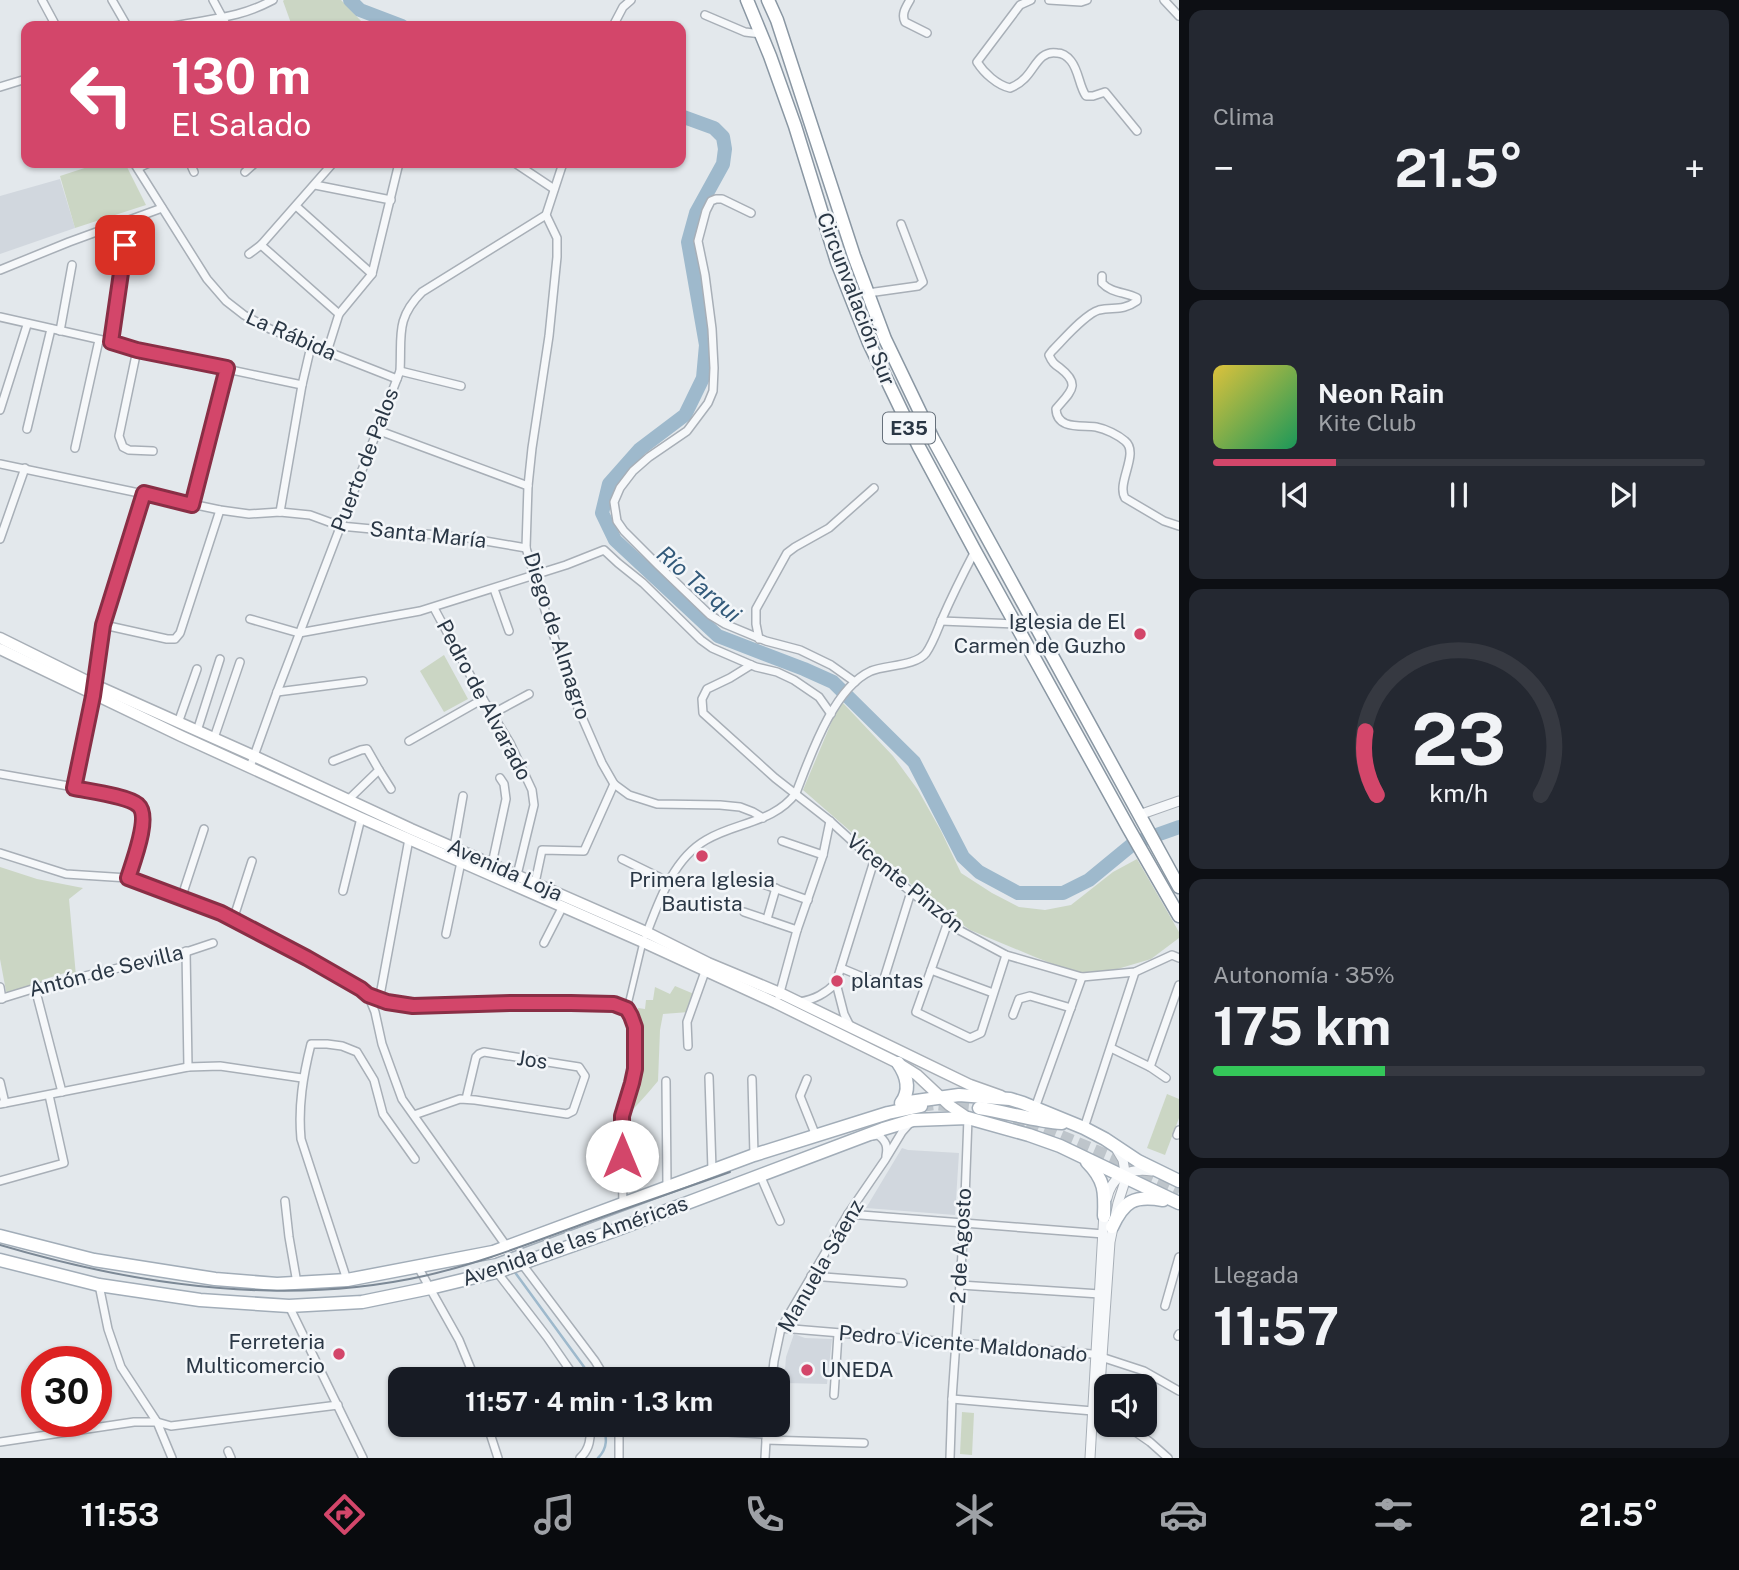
<!DOCTYPE html>
<html lang="es">
<meta charset="utf-8">
<style>
body{margin:0;font-family:"Public Sans",sans-serif;background:#242831;color:#f1f3f6;height:100vh;display:flex;flex-direction:column;font-size:26px;white-space:nowrap}
*{box-sizing:border-box;margin:0}
p{font-size:23px;color:#9ea1a6}
.icon{flex:none;width:38px;height:38px;fill:none;stroke:currentColor;stroke-width:2;stroke-linecap:round;stroke-linejoin:round}
.map{position:relative;flex:1;overflow:hidden}
.sheet{display:flex;flex-direction:column;gap:10px;padding:10px;background:#0d0f14;width:560px}
.sheet>*{flex:none}
.top-card{position:absolute;left:21px;top:21px;width:665px;height:147px;border-radius:14px;box-shadow:0 2px 5px #0004;background:#d3466a;color:#fff;overflow:hidden}
.tools{position:absolute;left:1094px;top:1374px;display:grid;gap:14px}
.tools a{display:grid;place-items:center;width:63px;height:63px;border-radius:14px;background:#171b24;box-shadow:0 2px 5px #0004;font-size:35px}
.speed{position:absolute;left:21px;top:1346px;display:flex;gap:14px;font-size:35px;font-weight:700;text-align:center}
.speed>*{display:grid;place-content:center;width:91px;height:91px;border-radius:50%;background:#171b24;box-shadow:0 2px 5px #0004;line-height:1}
.speed .limit{border:10px solid #d22;background:#fff;color:#111}
.pin{position:absolute;display:grid;place-items:center;width:60px;height:60px;color:#fff;margin:-30px;border-radius:14px;box-shadow:0 4px 10px #0006}
.me{position:absolute;width:77px;margin:-38px;rotate:0deg;stroke-linejoin:round;filter:drop-shadow(0 0 5px #0008)}
.turn{display:flex;align-items:center;gap:24px;height:147px;padding:0 35px;font-size:32px}
.turn .icon{width:91px;height:91px;stroke-width:2.5}
.turn b{display:block;font-size:49px;line-height:60px}
.big{font-size:52px;font-weight:700;line-height:1.1}
.sheet .widget{flex:1;display:flex;flex-direction:column;justify-content:center;gap:10px;min-width:0;padding:0 24px;border-radius:14px;background:#242831}
.sheet .dial{align-items:center;gap:0}
.dial svg{height:182px;overflow:visible;fill:none;stroke:#363941;stroke-width:7;stroke-linecap:round;text-anchor:middle}
.dial text{fill:#f1f3f6;stroke:none}
.song{display:flex;align-items:center;gap:21px}
.cover{width:84px;height:84px;border-radius:10px;background:linear-gradient(135deg,hsl(50 70% 55%),hsl(150 70% 35%))}
.played{height:7px;border-radius:4px;background:linear-gradient(90deg,#d3466a 25%,#363941 25%)}
.keys{display:flex;justify-content:space-around;direction:ltr}
.heat{display:flex;justify-content:space-between;align-items:center;font-size:38px;direction:ltr}
.charge{height:10px;border-radius:5px;background:linear-gradient(90deg,#34c759 35%,#363941 0)}
.trip{position:absolute;left:388px;top:1367px;width:402px;height:70px;border-radius:14px;background:#171b24;box-shadow:0 2px 5px #0004;font-weight:700;line-height:70px;text-align:center}
.tab-bar{display:flex;height:112px;justify-content:space-around;align-items:center;background:#090b0e;color:#9ea1a6}
.tab-bar .icon{width:49px;height:49px}
.tab-bar .current{color:#d3466a}
.tab-bar b{font-size:32px;color:#f1f3f6}
main{display:flex;flex:1;min-height:0}
.map>svg:first-child{display:block}
</style>
<main>
<div class="map">
<svg width="1179" height="1458" viewBox="0 0 1179 1458">
<rect width="100%" height="100%" fill="#e3e8ec"/>
<g fill="#d1d7de">
<polygon points="60,179 75,228 0,254 0,196"/>
<polygon points="902,1148 908,1150 959,1153 955,1215 866,1208"/>
<polygon points="794,1334 805,1338 832,1339 827,1384 784,1383 786,1357"/>
</g>
<g fill="#cbd6c4">
<polygon points="284,0 341,0 362,22 373,26 292,26 283,1"/>
<polygon points="100,163 125,163 146,205 75,228 60,176"/>
<polygon points="444,655 468,699 444,712 420,671"/>
<polygon points="843,703 893,756 918,790 941,831 961,873 992,893 1019,907 1045,910 1071,905 1113,872 1137,859 1179,932 1179,938 1151,959 1114,970 1076,973 1035,957 970,930 934,904 803,790 837,709"/>
<polygon points="0,867 37,879 83,888 69,899 76,976 69,977 68,972 42,980 42,985 8,995 6,991 0,959"/>
<polygon points="675,986 694,994 689,1012 663,1014 660,1030 658,1081 647,1094 627,1116 638,1078 640,1057 638,1008 645,1009 646,1000 653,1000 655,987 670,994"/>
<polygon points="1167,1094 1179,1099 1179,1118 1165,1155 1147,1148"/>
<polygon points="962,1412 974,1413 972,1455 960,1454"/>
</g>
<g fill="none" stroke-linecap="round" stroke-linejoin="round">
<g stroke="#9eb9cc" stroke-width="2.5">
<polyline points="514,1271 587,1371 591,1379"/>
<path d="M 598,1458 C 608,1448 607,1438 603,1424"/>
</g>
<g stroke="#9eb9cc" stroke-width="14">
<polyline points="350,0 360,10 402,26"/>
<polyline points="681,116 714,128 723,137 725,149 723,164 696,213 688,242 706,345 703,378 685,415 640,449 609,484 602,513 615,540 718,636 804,669 833,682 914,762 963,857 979,872 1018,893 1063,893 1089,880 1134,843 1179,827"/>
</g>
<g stroke="#bec5cb" stroke-width="12" stroke-dasharray="12 6" stroke-linecap="butt">
<polyline points="921,1106 935,1104 986,1110"/>
<polyline points="978,1114 986,1115 1034,1128"/>
<polyline points="1028,1122 1149,1173"/>
<polyline points="1141,1175 1179,1192"/>
</g>
<defs>
<g id="pedestrian">
<polyline points="627,1009 643,942"/>
<polyline points="595,1151 623,1116"/>
</g>
<g id="minor">
<polyline points="42,0 56,26"/>
<polyline points="112,0 127,26"/>
<polyline points="213,0 227,26"/>
<path d="M 910,0 C 906,7 901,14 905,22 L 927,33"/>
<path d="M 1031,0 L 1020,5 L 977,62 C 984,73 997,85 1010,88 C 1015,86 1020,83 1024,79 C 1035,69 1039,50 1057,53 C 1062,53 1067,56 1071,61 C 1079,71 1079,86 1086,96 L 1093,96 L 1105,92 L 1137,131"/>
<polyline points="1049,0 1081,2 1087,0"/>
<polyline points="1164,0 1179,16"/>
<polyline points="705,15 745,32 761,34"/>
<path d="M 174,26 C 212,18 237,19 273,0"/>
<polyline points="613,26 623,7 631,0"/>
<polyline points="0,87 26,79"/>
<polyline points="134,163 207,279 226,301 244,315 270,329 397,379"/>
<polyline points="190,163 194,172"/>
<polyline points="515,163 554,189"/>
<polyline points="563,163 546,215 557,238 557,257 549,336 532,448 528,486 526,548 545,610 578,708 602,763 614,784 629,795 657,804 720,805 740,807 753,812 763,818"/>
<polyline points="138,168 149,163"/>
<polyline points="245,172 255,163"/>
<polyline points="315,185 391,200"/>
<polyline points="296,206 372,274"/>
<polyline points="751,213 722,199 716,199 711,201 706,211 698,241 705,275 712,329 714,368 713,391 708,403 687,431 649,457 633,471 620,488 614,502 617,521 624,531 658,565 710,615 725,624 766,641 800,650 831,665 855,682"/>
<polyline points="261,245 339,314"/>
<polyline points="249,254 261,245 333,163"/>
<polyline points="0,270 69,242 162,208"/>
<path d="M 1102,276 L 1102,283 C 1111,293 1125,292 1137,298 L 1137,301 C 1123,311 1114,307 1099,310 C 1085,314 1063,340 1052,351 L 1049,355 C 1052,362 1054,364 1060,368 C 1082,385 1070,392 1056,409 C 1057,430 1081,425 1096,427 C 1106,429 1118,435 1125,441 C 1140,453 1116,483 1125,498 L 1164,521 L 1179,526"/>
<polyline points="868,293 918,286 923,282 901,224"/>
<polyline points="0,317 111,342 137,350 302,385"/>
<polyline points="60,331 72,265"/>
<polyline points="111,342 129,221"/>
<polyline points="137,350 119,436 123,447 129,450 153,451"/>
<polyline points="327,352 339,314 372,274 399,163"/>
<polyline points="400,371 461,386"/>
<polyline points="0,410 27,325"/>
<polyline points="27,429 51,329"/>
<polyline points="377,430 528,486"/>
<polyline points="75,448 99,340"/>
<polyline points="0,464 220,510 249,514 280,512 310,515 340,526 468,538 526,548"/>
<polyline points="192,505 227,368"/>
<polyline points="280,512 302,385 311,346"/>
<polyline points="0,539 25,468"/>
<polyline points="494,589 509,631"/>
<polyline points="434,608 483,699 510,743 532,790 534,805 517,875"/>
<polyline points="250,619 299,633 420,611 566,565 604,550 618,563 643,583 701,640 712,648 756,667 777,672 794,680 819,697 831,714"/>
<polyline points="941,621 1016,624"/>
<polyline points="104,625 167,639 175,639 180,633 220,510"/>
<polyline points="759,639 756,624 756,609 787,553 795,547 829,528 874,488"/>
<polyline points="751,665 730,678 707,689 702,699 703,713 775,778 830,821 874,861 911,892 959,930 1006,955 1082,977 1135,972 1172,955 1179,958"/>
<polyline points="277,692 363,681"/>
<polyline points="492,714 529,694"/>
<polyline points="178,723 197,669"/>
<polyline points="197,731 220,659"/>
<polyline points="214,738 240,662"/>
<polyline points="409,741 483,699"/>
<polyline points="333,761 361,750 367,749 379,770 349,799"/>
<path d="M 250,767 L 277,692 L 400,371 C 402,336 395,319 422,292 L 546,215"/>
<polyline points="379,770 391,789"/>
<polyline points="0,774 74,787 130,800 139,805 144,816 128,878 221,913 307,958 361,989 368,995 379,999 413,1006 521,1002 595,1003 614,1005 627,1009 631,1016 634,1027 634,1069 621,1127 623,1203"/>
<polyline points="74,787 93,696 104,625 144,493"/>
<polyline points="782,841 823,855"/>
<polyline points="454,847 463,796"/>
<polyline points="0,853 66,874 128,878"/>
<polyline points="622,859 669,882"/>
<polyline points="492,864 506,799 504,784 500,778"/>
<polyline points="757,882 808,900"/>
<polyline points="535,883 542,850 584,851 614,784"/>
<polyline points="343,891 361,818"/>
<polyline points="181,899 204,829"/>
<polyline points="744,912 797,930"/>
<polyline points="767,919 776,888"/>
<polyline points="233,920 252,861"/>
<polyline points="948,922 916,1012 970,1038 981,1033 1006,955"/>
<polyline points="446,934 461,862"/>
<path d="M 646,935 C 659,901 673,859 706,840 C 736,822 774,823 796,793 C 810,757 833,688 871,671 C 886,665 916,666 926,653 C 933,643 937,631 942,619 C 952,596 963,574 975,551"/>
<polyline points="544,943 563,906"/>
<polyline points="186,951 188,1067"/>
<polyline points="841,968 882,985 911,892"/>
<polyline points="931,970 993,993"/>
<polyline points="836,983 844,1014 850,1026"/>
<polyline points="0,987 2,999"/>
<polyline points="35,988 62,1092"/>
<polyline points="381,990 409,839"/>
<polyline points="368,995 375,1012 382,1044 402,1099 507,1247"/>
<polyline points="779,996 797,930 823,855 830,821"/>
<polyline points="0,999 39,987 189,951 213,943"/>
<path d="M 800,1002 C 815,999 825,994 836,983 L 874,861"/>
<polyline points="1013,1015 1019,999 1030,996 1071,1008"/>
<polyline points="688,1046 687,1022 707,966"/>
<polyline points="1111,1048 1150,1067 1166,1078"/>
<polyline points="1150,1067 1179,985"/>
<polyline points="709,1077 712,1170"/>
<polyline points="752,1079 754,1155"/>
<polyline points="807,1079 800,1096 814,1131"/>
<polyline points="666,1081 667,1186"/>
<polyline points="0,1082 5,1103"/>
<polyline points="0,1104 188,1067 220,1066 302,1078"/>
<polyline points="1035,1108 1082,977"/>
<polyline points="414,1115 460,1099 475,1100 567,1114 573,1111 585,1076 579,1067 484,1052 479,1054 476,1057 466,1099"/>
<polyline points="1084,1128 1135,972"/>
<polyline points="1177,1135 1179,1130"/>
<path d="M 872,1136 L 878,1135 C 886,1141 888,1146 886,1156"/>
<polyline points="760,1175 780,1221"/>
<polyline points="0,1181 64,1163 49,1095"/>
<polyline points="285,1201 289,1237 297,1283"/>
<polyline points="848,1214 1104,1234"/>
<polyline points="522,1264 595,1361 606,1379"/>
<polyline points="418,1267 459,1340 475,1379"/>
<polyline points="497,1272 547,1337 576,1379"/>
<polyline points="811,1276 903,1283"/>
<path d="M 347,1280 L 301,1139 C 298,1106 303,1076 311,1044 L 327,1044 L 342,1046 L 357,1052 L 374,1080 L 383,1114 L 415,1159"/>
<polyline points="99,1285 108,1329 121,1367 157,1422 172,1458"/>
<polyline points="960,1285 1100,1294"/>
<polyline points="289,1306 363,1458"/>
<polyline points="1165,1306 1179,1257"/>
<polyline points="781,1328 1092,1354 1144,1371 1179,1391"/>
<polyline points="1178,1336 1179,1334"/>
<polyline points="772,1379 774,1361 781,1328 848,1214 885,1160 902,1132 910,1123"/>
<polyline points="834,1395 838,1334"/>
<polyline points="952,1399 1093,1411"/>
<polyline points="487,1424 498,1458"/>
<polyline points="619,1424 619,1458"/>
<polyline points="1124,1424 1150,1442 1168,1458"/>
<polyline points="710,1431 766,1434"/>
<polyline points="766,1440 864,1443"/>
<polyline points="0,1442 134,1422 157,1422 171,1426 338,1405"/>
<polyline points="228,1451 231,1458"/>
<path d="M 580,1458 C 590,1449 591,1438 590,1424"/>
<polyline points="765,1458 767,1424"/>
<polyline points="950,1458 952,1399 964,1225 968,1118"/>
</g>
<g id="tertiary">
<polyline points="1139,815 1179,801"/>
<path d="M 1107,1198 C 1112,1175 1130,1168 1152,1171"/>
<polyline points="1098,1414 1110,1242 1118,1203 1126,1178 1123,1160 1117,1150"/>
<polyline points="1090,1458 1104,1212"/>
</g>
<g id="secondary">
<polyline points="0,638 95,685 254,756 411,829 646,932 708,963 780,993 970,1085 1001,1096"/>
<polyline points="0,649 181,736 361,818 643,942 776,1003 898,1063 917,1075 949,1105 968,1118"/>
</g>
<g id="primary">
<path d="M 898,1063 C 907,1076 911,1090 901,1103"/>
<polyline points="909,1102 959,1095 1010,1099 1023,1103 1084,1128 1105,1139 1138,1161 1179,1181"/>
<path d="M 979,1108 C 1007,1112 1034,1121 1062,1123"/>
<path d="M 1087,1162 C 1105,1180 1105,1192 1104,1216"/>
<path d="M 1112,1227 C 1124,1201 1134,1195 1163,1200"/>
<polyline points="0,1236 94,1260 215,1279 277,1284 347,1280 493,1252 754,1155 888,1113 921,1106"/>
<polyline points="0,1260 99,1285 200,1300 289,1306 362,1302 430,1288 500,1271 613,1231 883,1129 913,1120 968,1118 1029,1135 1060,1146 1179,1203"/>
</g>
<g id="trunk">
<polyline points="747,0 770,56 795,126 837,262 869,343 919,447 975,551 1129,829 1179,916"/>
<polyline points="768,0 777,20 854,256 885,339 933,439 1179,887"/>
</g>
</defs>
<use href="#pedestrian" stroke="#a8afb7" stroke-width="8"/>
<use href="#minor" stroke="#a8afb7" stroke-width="10"/>
<use href="#tertiary" stroke="#a8afb7" stroke-width="11"/>
<use href="#secondary" stroke="#a8afb7" stroke-width="13"/>
<use href="#primary" stroke="#a2adb8" stroke-width="15"/>
<use href="#trunk" stroke="#8a97a3" stroke-width="15"/>
<use href="#pedestrian" stroke="#f6f8fa" stroke-width="5"/>
<use href="#minor" stroke="#f6f8fa" stroke-width="7"/>
<use href="#tertiary" stroke="#f6f8fa" stroke-width="9"/>
<use href="#secondary" stroke="#fff" stroke-width="10"/>
<use href="#primary" stroke="#fff" stroke-width="12"/>
<use href="#trunk" stroke="#fff" stroke-width="12"/>
<path stroke="#7c8996" stroke-width="2" d="M 0,1245 C 135,1285 285,1307 424,1276 C 477,1264 528,1244 580,1225 C 629,1207 680,1190 730,1172"/>
</g>
<g fill="none" stroke-linecap="round" stroke-linejoin="round">
<defs>
<path id="route" d="M 125,245 L 111,342 L 137,350 L 227,368 L 192,505 L 144,493 L 103,625 L 93,696 L 74,788 C 88,791 128,796 138,805 C 151,816 133,862 128,878 L 221,913 L 307,958 L 361,989 L 368,995 L 387,1002 L 413,1006 L 511,1003 L 571,1003 L 614,1004 L 627,1009 L 631,1016 L 635,1027 L 635,1069 L 632,1083 L 622,1116 L 622,1156"/>
</defs>
<use href="#route" stroke="#892e45" stroke-width="18"/>
<use href="#route" stroke="#d3466a" stroke-width="12"/>
</g>
<g fill="#d3466a" stroke="#f3f6f9" stroke-width="2.5">
<circle cx="1140" cy="634" r="7"/>
<circle cx="702" cy="856" r="7"/>
<circle cx="837" cy="981" r="7"/>
<circle cx="339" cy="1354" r="7"/>
<circle cx="807" cy="1370" r="7"/>
</g>
<g text-anchor="middle" stroke-width="5" stroke-linejoin="round" paint-order="stroke">
<rect fill="#f3f6f9" stroke="#66707b" stroke-width="2" x="883" y="412.5" width="52" height="31" rx="5"/>
<g font-size="19" font-weight="bold" fill="#2a3745">
<text x="909" y="435">E35</text>
</g>
<g font-size="21" fill="#2a3745" stroke="#f3f6f9">
<text transform="translate(856 299) rotate(69)" y="7">Circunvalación Sur</text>
<text transform="translate(291 335) rotate(24)" y="7">La Rábida</text>
<text transform="translate(365 460) rotate(-69)" y="7">Puerto de Palos</text>
<text transform="translate(428 535) rotate(6)" y="7">Santa María</text>
<text transform="translate(557 636) rotate(72)" y="7">Diego de Almagro</text>
<text transform="translate(484 700) rotate(62)" y="7">Pedro de Alvarado</text>
<text transform="translate(505 870) rotate(24)" y="7">Avenida Loja</text>
<text transform="translate(905 883) rotate(39)" y="7">Vicente Pinzón</text>
<text transform="translate(106 971) rotate(-14)" y="7">Antón de Sevilla</text>
<text transform="translate(532 1060) rotate(8)" y="7">Jos</text>
<text transform="translate(575 1241) rotate(-19)" y="7">Avenida de las Américas</text>
<text transform="translate(961 1246) rotate(-87)" y="7">2 de Agosto</text>
<text transform="translate(821 1266) rotate(-60)" y="7">Manuela Sáenz</text>
<text transform="translate(963 1344) rotate(5)" y="7">Pedro Vicente Maldonado</text>
</g>
<g font-size="21" fill="#2a3745" stroke="#f3f6f9" text-anchor="end">
<text x="1126" y="629">Iglesia de El<tspan x="1126" dy="24">Carmen de Guzho</tspan></text>
<text x="702" y="887" text-anchor="middle">Primera Iglesia<tspan x="702" dy="24">Bautista</tspan></text>
<text x="851" y="988" text-anchor="start">plantas</text>
<text x="325" y="1349">Ferreteria<tspan x="325" dy="24">Multicomercio</tspan></text>
<text x="821" y="1377" text-anchor="start">UNEDA</text>
</g>
<g font-size="23" font-style="italic" fill="#335a7a" stroke="#f3f6f9">
<text transform="translate(699 584) rotate(41)" y="8">Río Tarqui</text>
</g>
</g>
</svg>
<div class="tools">
<a><svg class="icon" aria-label="sound" viewBox="0 0 24 24"><path d="M4 9h4l5-4v14l-5-4H4zM17 9q2 3 0 6"/></svg></a>
</div>
<div class="speed"><div class="limit">30</div></div>
<div class="pin" style="left:125px;top:245px;background:#d93025"><svg class="icon" aria-label="arrive" viewBox="0 0 24 24"><path d="M6 21V4h12l-3 4 3 4H6"/></svg></div>
<svg class="me" style="left:622px;top:1156px" viewBox="-20 -20 40 40"><circle r="19" fill="#fff"/><path d="M0-13L10 11 0 6-10 11z" fill="#d3466a"/></svg>
<div class="trip">11:57 · 4 min · 1.3 km</div>
<div class="top-card">
<div class="turn"><svg class="icon" aria-label="left" viewBox="0 0 24 24"><path d="M17 20v-9H6M10 6l-5 5 5 5"/></svg><div><b>130 m</b>El Salado</div></div>
</div>
</div>
<section class="sheet">
<div class="widget"><p>Clima</p>
<div class="heat"><a>−</a><b class="big">21.5°</b><a>+</a></div>
</div>
<div class="widget">
<div class="song"><i class="cover"></i><div><b>Neon Rain</b><p>Kite Club</p></div></div>
<div class="played"></div>
<div class="keys"><svg class="icon" aria-label="previous" viewBox="0 0 24 24"><path d="M18 5L8 12l10 7zM5 5v14"/></svg><svg class="icon" aria-label="pause" viewBox="0 0 24 24"><path d="M8 5v14M16 5v14"/></svg><svg class="icon" aria-label="next" viewBox="0 0 24 24"><path d="M6 5l10 7-10 7zM19 5v14"/></svg></div>
</div>
<div class="widget dial"><svg viewBox="0 0 100 80">
<path d="M14 69A42 42 0 1 1 86 69"/>
<path d="M14 69A42 42 0 0 1 9 41" stroke="#d3466a"/>
<text x="50" y="56" font-size="32" font-weight="700">23</text>
<text x="50" y="72" font-size="11">km/h</text>
</svg></div>
<div class="widget"><p>Autonomía · 35%</p><b class="big">175 km</b><div class="charge"></div></div>
<div class="widget"><p>Llegada</p><b class="big">11:57</b></div>
</section>
</main>
<nav class="tab-bar">
<b>11:53</b>
<svg class="icon current" aria-label="directions" viewBox="0 0 24 24"><path d="M12 3l9 9-9 9-9-9zM9 14v-3h6M13 9l2 2-2 2"/></svg>
<svg class="icon" aria-label="music" viewBox="0 0 24 24"><path d="M9 18V5l10-2v13"/><circle cx="6" cy="18" r="3"/><circle cx="16" cy="16" r="3"/></svg>
<svg class="icon" aria-label="phone" viewBox="0 0 24 24"><path d="M5 4h4l2 5-3 2q2 4 5 5l2-3 5 2v4C11 20 4 13 5 4z"/></svg>
<svg class="icon" aria-label="climate" viewBox="0 0 24 24"><path d="M12 3v18M4 7l16 10M4 17L20 7"/></svg>
<svg class="icon" aria-label="car" viewBox="0 0 24 24"><path d="M5 17H2v-5l4-1 3-4h7l3 4 3 1v5h-3M9 17h6M6 11h13"/><circle cx="7" cy="17" r="2"/><circle cx="17" cy="17" r="2"/></svg>
<svg class="icon" aria-label="filters" viewBox="0 0 24 24"><path d="M4 7h16M4 17h16"/><circle cx="9" cy="7" r="2"/><circle cx="15" cy="17" r="2"/></svg>
<b>21.5°</b>
</nav>
